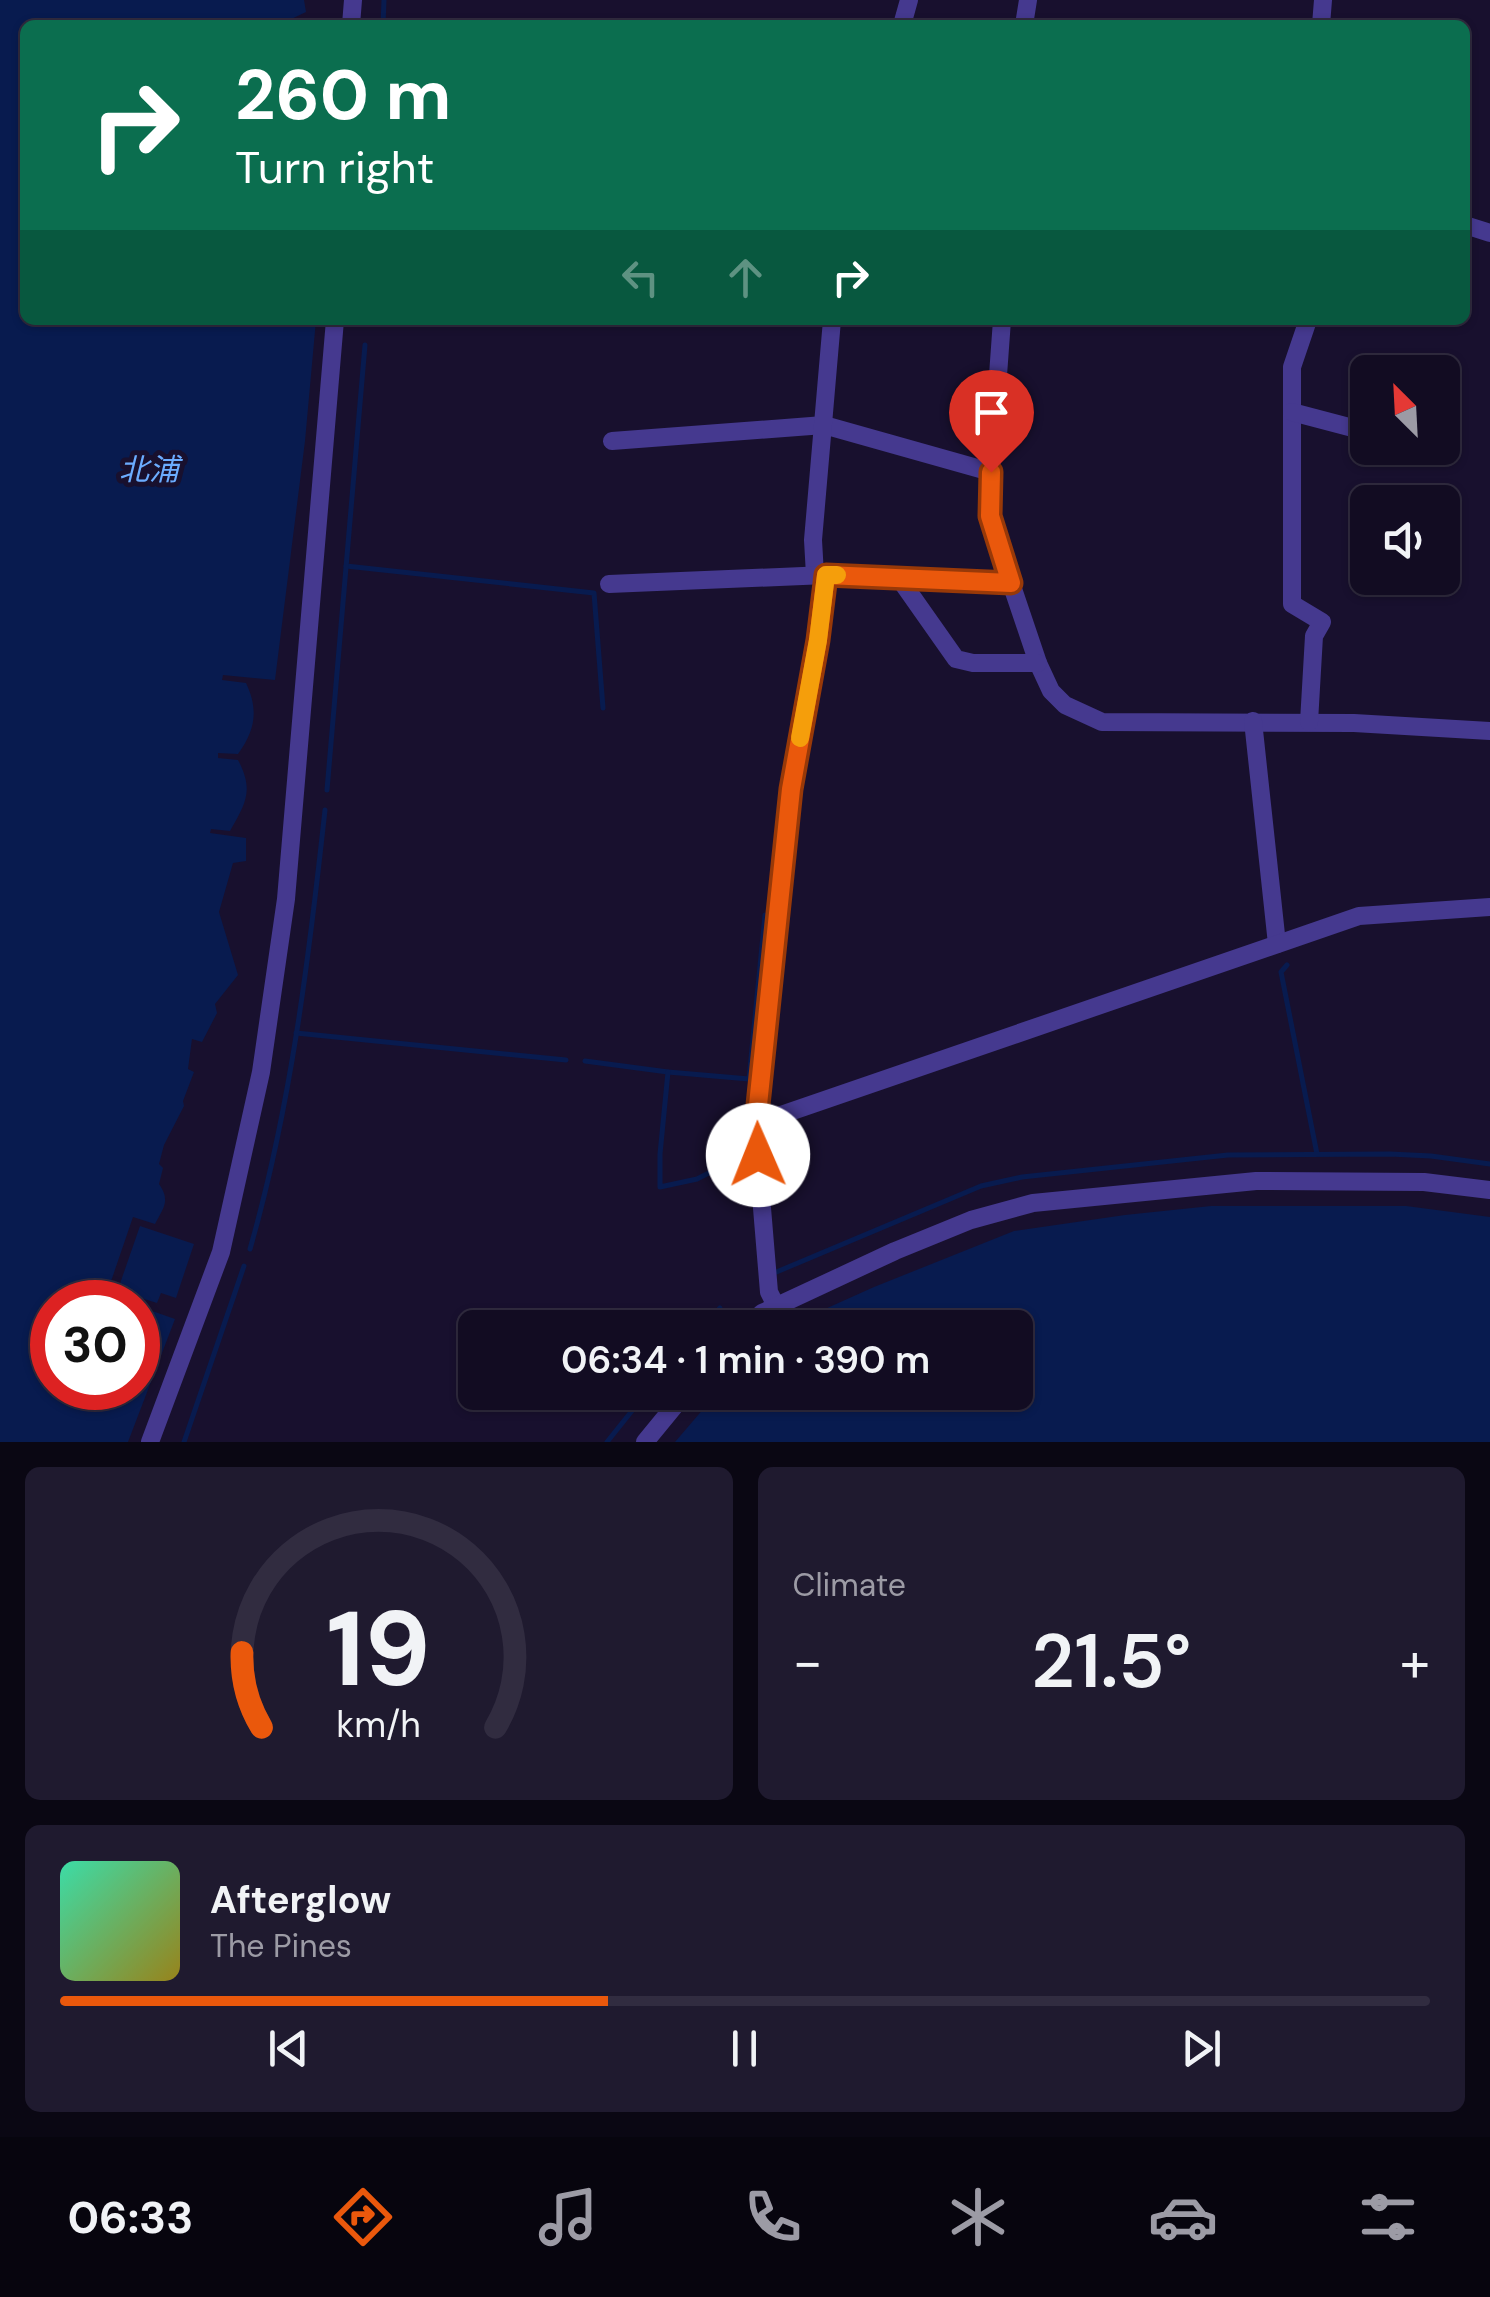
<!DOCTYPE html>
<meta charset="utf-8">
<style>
body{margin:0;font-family:"DM Sans","Noto Sans JP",sans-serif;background:#1f1a2f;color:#f1f3f6;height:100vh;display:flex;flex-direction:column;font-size:38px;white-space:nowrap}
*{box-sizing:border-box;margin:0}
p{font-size:32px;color:#9c9ba5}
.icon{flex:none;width:55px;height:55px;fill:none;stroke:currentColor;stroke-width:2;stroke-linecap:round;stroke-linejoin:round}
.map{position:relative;height:1442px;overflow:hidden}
.sheet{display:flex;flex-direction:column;gap:25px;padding:25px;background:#0a0713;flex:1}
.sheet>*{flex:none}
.guide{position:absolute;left:20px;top:20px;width:1450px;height:305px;border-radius:15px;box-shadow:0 2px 8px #0004,0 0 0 2px #312c40;background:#0b6e4f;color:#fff;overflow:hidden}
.needle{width:65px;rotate:336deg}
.buttons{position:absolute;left:1350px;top:355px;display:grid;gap:20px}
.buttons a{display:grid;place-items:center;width:110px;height:110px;border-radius:15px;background:#120c22;box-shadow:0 2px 8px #0004,0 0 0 2px #312c40;font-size:50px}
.speed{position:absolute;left:30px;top:1280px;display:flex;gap:20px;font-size:50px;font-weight:700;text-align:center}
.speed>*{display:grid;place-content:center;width:130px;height:130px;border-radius:50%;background:#120c22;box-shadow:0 2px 8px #0004,0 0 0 2px #312c40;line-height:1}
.speed .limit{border:15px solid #d22;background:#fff;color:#111}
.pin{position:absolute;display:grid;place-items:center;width:85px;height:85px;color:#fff;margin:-102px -42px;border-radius:50% 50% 50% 0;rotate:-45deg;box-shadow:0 0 10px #0007}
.pin .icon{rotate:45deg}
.me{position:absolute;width:110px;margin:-55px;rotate:359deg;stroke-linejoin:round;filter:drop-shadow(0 0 8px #0008)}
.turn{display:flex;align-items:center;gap:35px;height:210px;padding:0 50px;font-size:45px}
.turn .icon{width:130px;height:130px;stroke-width:2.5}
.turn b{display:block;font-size:70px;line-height:85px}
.lanes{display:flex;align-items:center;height:95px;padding:0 50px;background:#0003;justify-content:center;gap:50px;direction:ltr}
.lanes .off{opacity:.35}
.big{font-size:75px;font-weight:600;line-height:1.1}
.sheet .card{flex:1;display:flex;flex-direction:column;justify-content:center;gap:15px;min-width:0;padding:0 35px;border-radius:15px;background:#1f1a2f}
.sheet .dial{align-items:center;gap:0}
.dial svg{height:260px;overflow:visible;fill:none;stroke:#312c40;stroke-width:7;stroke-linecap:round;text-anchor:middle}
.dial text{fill:#f1f3f6;stroke:none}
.song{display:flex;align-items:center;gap:30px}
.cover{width:120px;height:120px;border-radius:15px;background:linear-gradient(135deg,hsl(160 70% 55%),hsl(50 70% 35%))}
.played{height:10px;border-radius:5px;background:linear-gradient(90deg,#ea580c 40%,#312c40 40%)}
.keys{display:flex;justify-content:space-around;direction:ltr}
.heat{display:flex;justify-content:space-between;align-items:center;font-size:55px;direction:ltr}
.sheet .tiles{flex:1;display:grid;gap:25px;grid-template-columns:1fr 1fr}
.card:last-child{grid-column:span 2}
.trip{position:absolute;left:458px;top:1310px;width:575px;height:100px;border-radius:15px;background:#120c22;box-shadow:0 2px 8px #0004,0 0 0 2px #312c40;font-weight:600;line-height:100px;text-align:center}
.tabs{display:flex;height:160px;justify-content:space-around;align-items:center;background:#07050e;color:#9c9ba5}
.tabs .icon{width:70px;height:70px}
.tabs .current{color:#ea580c}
.tabs b{font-size:45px;color:#f1f3f6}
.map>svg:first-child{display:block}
</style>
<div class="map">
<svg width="1490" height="1442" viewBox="0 0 1490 1442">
<rect width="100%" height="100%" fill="#18102e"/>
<g fill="#081b4f">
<path d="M 0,0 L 304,0 L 306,12 L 285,22 L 284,25 L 25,25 L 25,320 L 316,320 L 305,441 L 275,680 L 223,675 L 222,680 L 246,683 C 259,710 255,731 238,754 L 218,753 L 218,758 L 238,760 C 254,790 246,803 230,831 L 211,829 L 210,833 L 246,838 L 246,861 L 233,863 L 219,912 L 238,975 L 215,1004 L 217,1013 L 202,1042 L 192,1039 L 188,1069 L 194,1072 L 183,1101 L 184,1106 L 164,1145 L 159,1164 L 163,1168 L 159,1184 C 171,1201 163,1208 155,1224 L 133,1217 L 106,1296 L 99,1302 L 52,1302 L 52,1388 L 138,1388 L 138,1306 L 175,1319 L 128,1442 L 0,1442 Z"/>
<polygon points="1211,1206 1406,1206 1490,1217 1490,1442 675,1442 717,1393 1015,1392 1015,1328 785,1327 874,1287 1014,1231 1125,1215"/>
<polygon points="140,1226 194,1244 176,1298 161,1293 157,1303 128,1294 127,1302 111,1302 115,1298"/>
</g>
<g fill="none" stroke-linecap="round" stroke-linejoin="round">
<g stroke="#081b4f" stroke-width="5">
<polyline points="383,25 384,0"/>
<polyline points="366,324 366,320"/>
<polyline points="346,566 594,593 603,708"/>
<polyline points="327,790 365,345"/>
<polyline points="1287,965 1281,972 1317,1154"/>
<polyline points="296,1033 566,1060"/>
<polyline points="585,1061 668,1072 749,1079 765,915"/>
<polyline points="668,1072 660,1154 660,1187 697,1179 744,1155"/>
<path d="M 250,1249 C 291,1106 309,957 325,810"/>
<polyline points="774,1273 981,1186 1022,1177 1228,1155 1390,1154 1431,1156 1490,1164"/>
<polyline points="702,1328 720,1308"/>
<polyline points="184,1442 244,1266"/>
<polyline points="607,1442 647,1392"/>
</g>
<g stroke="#45398f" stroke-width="18">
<polyline points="351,25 353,0"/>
<polyline points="902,25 909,0"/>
<polyline points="1024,25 1028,0"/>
<polyline points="1321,25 1323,0"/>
<polyline points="1465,225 1490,233"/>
<polyline points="1002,320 991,472 991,516 1011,583 1038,663 1051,691 1065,705 1102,722 1354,723 1490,731"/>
<polyline points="1308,320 1292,367 1292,604 1322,622 1314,636 1309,722"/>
<polyline points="1292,412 1368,432"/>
<polyline points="612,441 824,425 991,472"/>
<polyline points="1425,448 1443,452"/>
<polyline points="815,575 813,540 832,320"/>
<polyline points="899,578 956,659 973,663 1038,663"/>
<polyline points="609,584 826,575 1011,583"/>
<polyline points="1253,721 1277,944"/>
<polyline points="755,1124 1359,916 1490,907"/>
<polyline points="777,1308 769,1292 755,1124 791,789 818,641 826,575"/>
<polyline points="745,1328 762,1313 895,1251 971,1220 1033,1203 1256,1181 1424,1182 1490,1190"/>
<polyline points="150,1442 221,1252 261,1072 286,899 335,320"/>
<polyline points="645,1442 686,1392"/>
</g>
</g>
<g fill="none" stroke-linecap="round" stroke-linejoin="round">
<defs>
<polyline id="route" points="758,1155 756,1124 791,789 818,640 826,575 1011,583 990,516 991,472"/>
</defs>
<use href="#route" stroke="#983908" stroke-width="25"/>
<use href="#route" stroke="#ea580c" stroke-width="18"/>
<polyline stroke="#f59e0b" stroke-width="18" points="800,738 818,640 826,575 837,575"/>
</g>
<g text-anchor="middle" stroke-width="10" stroke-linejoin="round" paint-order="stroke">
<g font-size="30" font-style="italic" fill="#6bacff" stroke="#18102e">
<text x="149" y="480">北浦</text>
</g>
</g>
</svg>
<div class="buttons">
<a><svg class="needle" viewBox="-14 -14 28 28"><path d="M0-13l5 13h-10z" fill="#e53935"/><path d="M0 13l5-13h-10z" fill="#9c9ba5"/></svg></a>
<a><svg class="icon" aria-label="sound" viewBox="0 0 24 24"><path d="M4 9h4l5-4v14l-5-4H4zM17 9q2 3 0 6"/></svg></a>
</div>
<div class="speed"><div class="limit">30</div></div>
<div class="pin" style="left:991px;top:472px;background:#d93025"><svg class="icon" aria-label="arrive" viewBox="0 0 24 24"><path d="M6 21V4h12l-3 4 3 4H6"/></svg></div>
<svg class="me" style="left:758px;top:1155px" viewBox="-20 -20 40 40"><circle r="19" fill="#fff"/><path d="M0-13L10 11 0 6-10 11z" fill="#ea580c"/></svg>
<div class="trip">06:34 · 1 min · 390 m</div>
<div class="guide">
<div class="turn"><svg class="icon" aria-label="right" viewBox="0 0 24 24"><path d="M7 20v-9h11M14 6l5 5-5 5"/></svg><div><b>260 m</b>Turn right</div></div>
<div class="lanes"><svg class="icon off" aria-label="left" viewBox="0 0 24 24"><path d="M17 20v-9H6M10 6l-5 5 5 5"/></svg><svg class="icon off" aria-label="ahead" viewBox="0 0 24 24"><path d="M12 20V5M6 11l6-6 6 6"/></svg><svg class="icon" aria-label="right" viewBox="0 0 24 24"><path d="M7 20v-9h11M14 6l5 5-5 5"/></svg></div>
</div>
</div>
<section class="sheet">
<div class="tiles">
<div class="card dial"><svg viewBox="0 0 100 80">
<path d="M14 69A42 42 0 1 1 86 69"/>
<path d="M14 69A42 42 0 0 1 8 46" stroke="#ea580c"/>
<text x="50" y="56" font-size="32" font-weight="700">19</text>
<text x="50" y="72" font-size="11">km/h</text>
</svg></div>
<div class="card"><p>Climate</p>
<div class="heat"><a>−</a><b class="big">21.5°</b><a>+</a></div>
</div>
<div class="card">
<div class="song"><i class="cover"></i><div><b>Afterglow</b><p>The Pines</p></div></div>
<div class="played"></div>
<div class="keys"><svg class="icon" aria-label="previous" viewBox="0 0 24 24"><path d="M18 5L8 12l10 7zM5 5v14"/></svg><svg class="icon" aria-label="pause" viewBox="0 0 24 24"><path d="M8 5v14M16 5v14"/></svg><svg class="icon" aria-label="next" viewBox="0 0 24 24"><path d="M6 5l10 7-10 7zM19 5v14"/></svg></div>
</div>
</div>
</section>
<nav class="tabs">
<b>06:33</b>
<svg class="icon current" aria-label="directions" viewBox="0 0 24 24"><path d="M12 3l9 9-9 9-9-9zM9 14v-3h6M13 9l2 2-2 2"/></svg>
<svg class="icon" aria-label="music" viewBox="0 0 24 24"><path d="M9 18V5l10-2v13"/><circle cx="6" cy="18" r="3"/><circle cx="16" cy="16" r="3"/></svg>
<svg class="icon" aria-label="phone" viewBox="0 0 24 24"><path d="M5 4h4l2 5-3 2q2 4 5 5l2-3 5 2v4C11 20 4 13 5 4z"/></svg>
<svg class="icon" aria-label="climate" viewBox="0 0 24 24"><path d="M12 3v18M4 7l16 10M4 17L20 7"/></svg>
<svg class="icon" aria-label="car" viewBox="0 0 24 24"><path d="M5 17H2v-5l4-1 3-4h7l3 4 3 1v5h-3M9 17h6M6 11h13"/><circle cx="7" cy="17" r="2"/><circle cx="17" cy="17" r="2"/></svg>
<svg class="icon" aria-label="filters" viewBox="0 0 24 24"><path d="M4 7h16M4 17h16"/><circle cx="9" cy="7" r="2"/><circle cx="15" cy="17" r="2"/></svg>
</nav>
